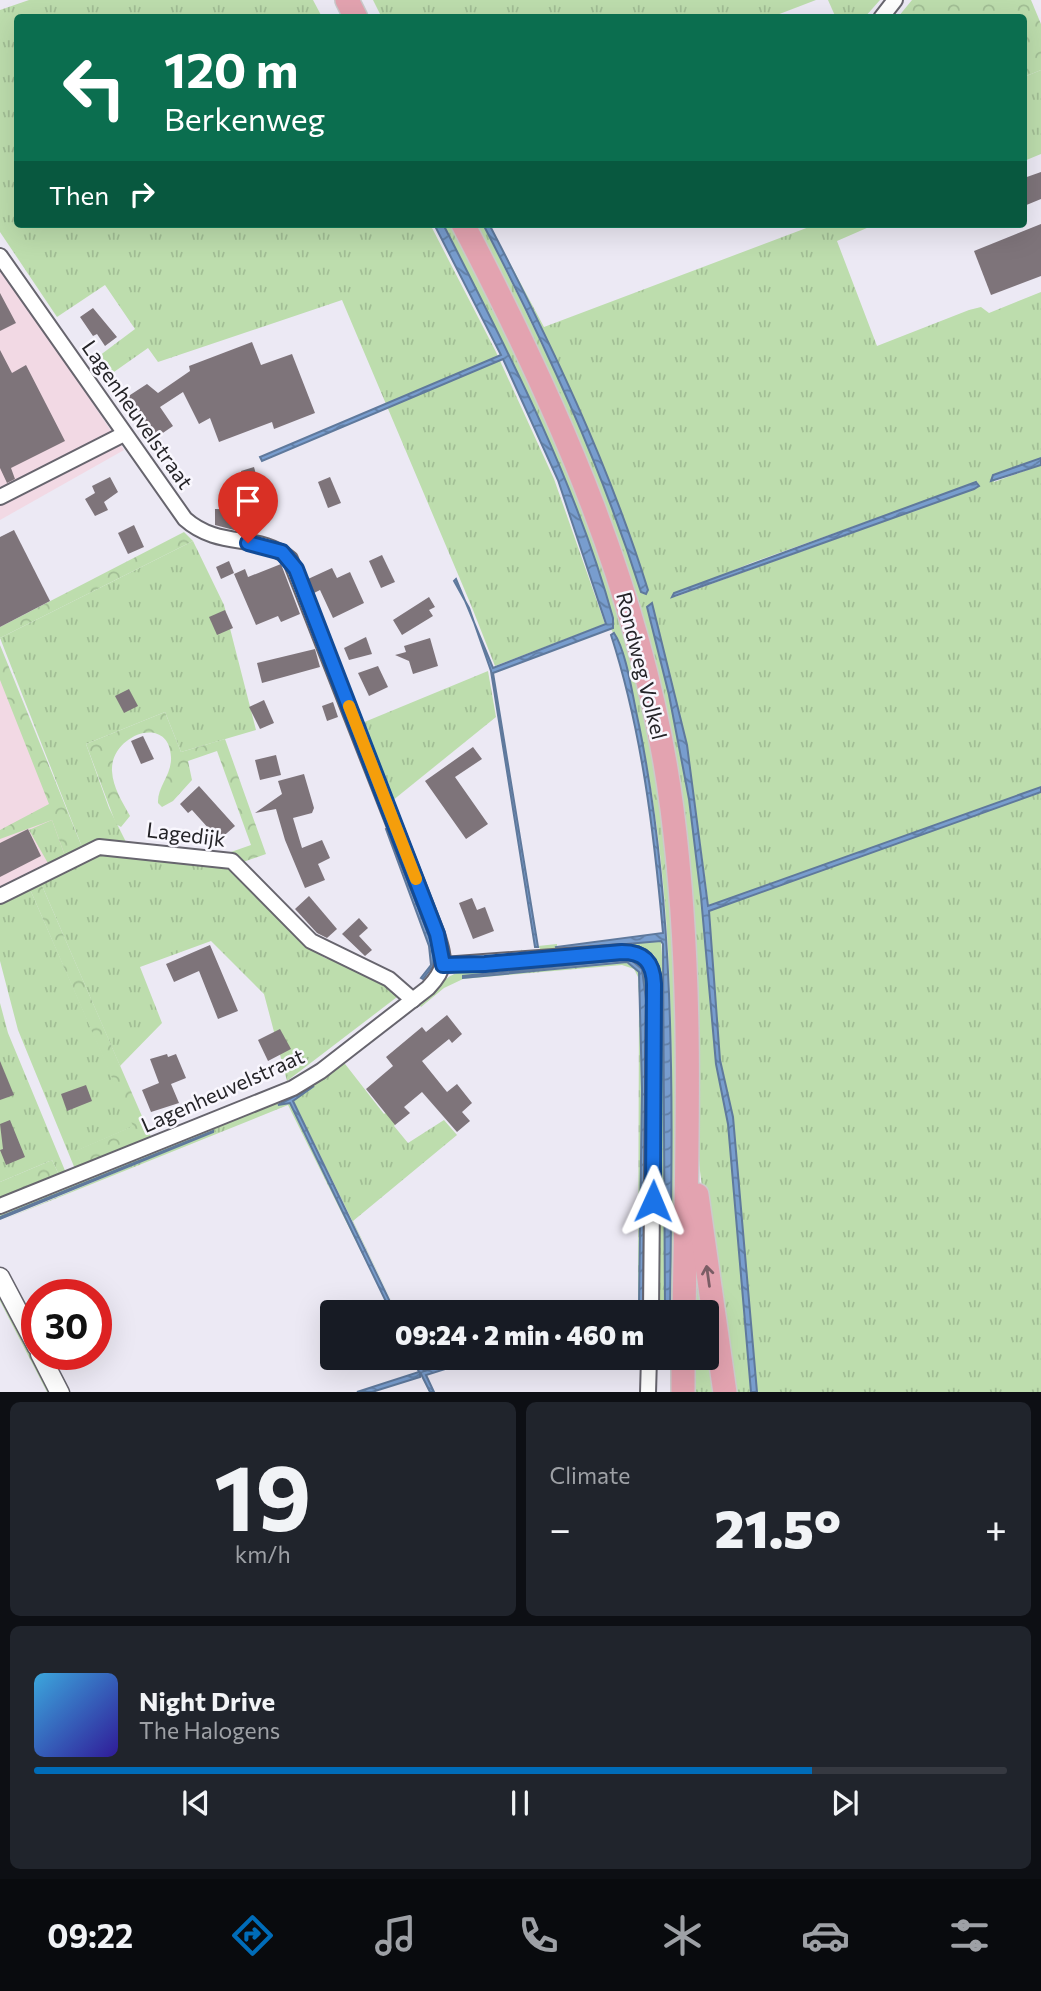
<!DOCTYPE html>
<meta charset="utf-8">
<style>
body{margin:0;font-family:Commissioner,sans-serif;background:#20242c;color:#f1f3f6;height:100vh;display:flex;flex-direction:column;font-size:26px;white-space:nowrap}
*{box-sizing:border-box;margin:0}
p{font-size:23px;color:#9ea1a6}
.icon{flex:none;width:38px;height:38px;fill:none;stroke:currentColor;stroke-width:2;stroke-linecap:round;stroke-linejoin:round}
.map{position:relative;height:1392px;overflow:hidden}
.sheet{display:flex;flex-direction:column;gap:10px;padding:10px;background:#0d0f14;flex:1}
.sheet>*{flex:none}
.banner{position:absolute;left:14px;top:14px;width:1013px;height:214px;border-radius:7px;box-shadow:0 7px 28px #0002;background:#0b6e4f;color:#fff;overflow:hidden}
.speed{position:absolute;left:21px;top:1279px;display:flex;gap:14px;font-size:35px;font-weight:700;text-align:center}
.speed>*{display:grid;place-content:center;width:91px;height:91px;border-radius:50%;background:#171b24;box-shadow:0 7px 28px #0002;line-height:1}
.speed .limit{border:10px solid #d22;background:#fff;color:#111}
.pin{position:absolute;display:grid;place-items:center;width:60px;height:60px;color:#fff;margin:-72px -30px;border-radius:50% 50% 50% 0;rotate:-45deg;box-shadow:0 0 7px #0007}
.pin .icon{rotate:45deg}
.me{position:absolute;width:77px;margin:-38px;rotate:1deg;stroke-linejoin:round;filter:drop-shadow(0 0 5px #0008)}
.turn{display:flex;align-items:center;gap:24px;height:147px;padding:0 35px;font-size:32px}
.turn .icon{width:91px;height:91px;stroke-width:2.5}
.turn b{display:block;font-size:49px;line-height:60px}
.then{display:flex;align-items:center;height:66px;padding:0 35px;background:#0003;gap:14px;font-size:26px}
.big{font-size:52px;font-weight:800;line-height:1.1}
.sheet .tile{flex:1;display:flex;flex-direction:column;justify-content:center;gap:10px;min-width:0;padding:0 24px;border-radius:10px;background:#20242c}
.sheet .dial{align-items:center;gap:0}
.dial b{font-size:91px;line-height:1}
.song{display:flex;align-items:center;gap:21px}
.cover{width:84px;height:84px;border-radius:10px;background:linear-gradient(135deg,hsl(200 70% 55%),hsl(250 70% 35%))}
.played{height:7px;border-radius:4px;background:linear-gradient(90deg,#006cb8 80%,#363941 80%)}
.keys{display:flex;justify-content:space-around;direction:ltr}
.heat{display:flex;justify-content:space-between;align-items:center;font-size:38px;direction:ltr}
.sheet .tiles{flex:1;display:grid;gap:10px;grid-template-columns:1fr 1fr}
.tile:last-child{grid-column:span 2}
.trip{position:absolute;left:320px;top:1300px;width:399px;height:70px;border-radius:7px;background:#171b24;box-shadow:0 7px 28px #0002;font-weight:800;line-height:70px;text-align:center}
.dock{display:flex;height:112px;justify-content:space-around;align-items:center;background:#090b0e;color:#9ea1a6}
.dock .icon{width:49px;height:49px}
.dock .current{color:#006cb8}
.dock b{font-size:32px;color:#f1f3f6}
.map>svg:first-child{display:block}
</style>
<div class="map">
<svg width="1041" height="1393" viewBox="0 0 1041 1393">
<defs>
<pattern id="grass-tufts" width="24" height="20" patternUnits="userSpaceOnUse" patternTransform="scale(1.75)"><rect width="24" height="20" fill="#bdddad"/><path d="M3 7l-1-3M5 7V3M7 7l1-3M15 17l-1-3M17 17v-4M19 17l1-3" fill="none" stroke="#a2be95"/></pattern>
<pattern id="forest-crowns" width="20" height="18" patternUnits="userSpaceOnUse" patternTransform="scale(1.75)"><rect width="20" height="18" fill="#bdddad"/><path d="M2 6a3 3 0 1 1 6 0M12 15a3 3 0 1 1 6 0" fill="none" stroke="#a2be95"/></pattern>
<pattern id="water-waves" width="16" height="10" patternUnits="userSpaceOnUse" patternTransform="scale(1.75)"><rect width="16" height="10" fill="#789dce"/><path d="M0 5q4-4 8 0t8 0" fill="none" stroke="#6280a7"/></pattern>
</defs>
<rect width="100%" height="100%" fill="#ece9f4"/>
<g fill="#f2d9e4">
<polygon points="0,265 124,450 0,520"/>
<polygon points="0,673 82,859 0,901"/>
</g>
<g fill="url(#grass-tufts)" fill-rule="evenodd">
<polygon points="29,0 313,0 322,17 18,18 18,224 430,224 496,352 554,479 605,624 495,666 471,605 342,300 158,362 148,348 104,379 91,362 135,329 105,285 57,317 0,232 0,10"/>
<polygon points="373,0 816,0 769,18 382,18"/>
<polygon points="828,0 880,0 865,17 836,18"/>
<polygon points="1041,70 1041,154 1024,161 1024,77"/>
<path d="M 443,224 L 453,224 L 528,372 L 614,588 L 655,757 L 679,974 L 679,1312 L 670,1312 C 671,1121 681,928 642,740 C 634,704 628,660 611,629 L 613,617 C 568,478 509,353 443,224 Z"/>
<path d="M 471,224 L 483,224 L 577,417 L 604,481 L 644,594 L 648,592 C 609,463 550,344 489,224 L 544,327 L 817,224 L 876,224 L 837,241 L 877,346 L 969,310 L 981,307 L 989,313 L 1041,292 L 1041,458 L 993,475 L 994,482 L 1041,465 L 1041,787 L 709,907 L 687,745 L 652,604 L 647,606 L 669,695 L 689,799 L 701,897 L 716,1064 L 728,1124 L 751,1392 L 728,1392 L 700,1171 L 662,712 ZM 978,482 L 974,489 L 675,597 L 672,596 L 751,563 Z"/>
<polygon points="193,541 224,605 256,730 181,752 165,712 86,744 109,808 127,844 90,844 82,847 0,638"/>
<polygon points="488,671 496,717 392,801 362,723"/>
<polygon points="1041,792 1041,1392 757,1392 733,1117 720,1060 709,911"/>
<polygon points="52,820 65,856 49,865 29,830"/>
<polygon points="93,852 227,861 316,952 325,958 358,968 401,994 287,1081 264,994 211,941 140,967 162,1023 120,1066 40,881"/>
<polygon points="29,887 134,1126 76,1151 82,1166 75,1169 18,1030 0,961 0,903"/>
<polygon points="661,941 665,999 665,1312 654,1312 657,967 654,955 644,949 627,949 523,958 521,949 523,952 541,950 538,946 557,944 557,949"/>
<polygon points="629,955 650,968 648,1312 643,1312 646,1025 643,972 630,959 463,976 627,962 639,972 642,1089 639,1305 609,1312 638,1303 639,998 638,977 634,969 622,965 463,979 444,988 421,1007 417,1002 450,976 467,969"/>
<polygon points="0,1003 8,1033 66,1173 59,1175 52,1160 0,1182"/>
<polygon points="342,1060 384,1114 387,1112 396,1123 394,1126 408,1143 444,1120 457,1135 353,1221 397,1312 293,1100 314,1086 278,1105 290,1103 391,1312 288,1105 0,1221 213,1132 0,1217 0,1210"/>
<polygon points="699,1248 717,1392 688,1393 689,1358 707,1358 707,1312 689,1312"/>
<polygon points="0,1289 53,1392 47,1392 0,1301"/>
</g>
<g fill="url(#forest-crowns)">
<polygon points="912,0 1031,0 1041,24 1041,70 1024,77 1024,18 898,17"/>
<polygon points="184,532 193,541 0,638 0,627"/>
<polygon points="0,645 82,847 65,856 52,820 0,839 0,830 49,804 0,680"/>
<path d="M 165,712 L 181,752 L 225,739 L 266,854 L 240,863 L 231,852 L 251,845 L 217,751 L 188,761 L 192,780 L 173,801 L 162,807 L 158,803 C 157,787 172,775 171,757 C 169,713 110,735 112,771 C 113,788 122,801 130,816 L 121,827 L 116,824 L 86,744 Z"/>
<polygon points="40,881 151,1137 82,1166 75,1151 133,1126 29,887"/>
<polygon points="52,1160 59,1175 0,1200 0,1182"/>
</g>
<g fill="url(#water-waves)" stroke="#5f799c" stroke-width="2">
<path d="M 434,224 L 443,224 C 508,351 575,480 613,618 L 613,628 L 493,673 L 538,947 L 535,947 L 491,671 L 469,608 L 454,581 L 456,579 L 493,668 L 606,624 L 558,480 L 503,359 L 262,461 L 260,457 L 501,355 Z"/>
<path d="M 483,224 L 489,224 C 551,343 608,462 648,590 L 646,594 L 641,592 C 600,463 545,344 483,224 Z"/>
<polygon points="1041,458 1041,465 991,481 993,475"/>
<polygon points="976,482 979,486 974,489 672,597 674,593"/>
<polygon points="652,603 687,745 708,906 1041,787 1041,792 709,911 720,1060 733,1117 757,1392 751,1392 728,1124 716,1064 701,897 689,799 669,695 647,607"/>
<path d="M 614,633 C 627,652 633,700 639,725 C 678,918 672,1116 670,1312 L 665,1312 L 663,944 L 661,941 L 557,950 L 556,947 L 663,933 C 654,833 642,731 611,635 Z"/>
<polygon points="388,828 434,950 433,966 423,979 421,978 431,965 429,946 386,829"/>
<polygon points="630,959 642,969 646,1000 643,1312 639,1312 639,1308 616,1312 639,1305 642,1089 639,972 627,962 463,978 463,976"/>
<polygon points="314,1086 293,1101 395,1312 391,1312 290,1103 278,1105"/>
<polygon points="213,1131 213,1132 0,1219 0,1217"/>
<polygon points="413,1358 417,1358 424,1371 467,1358 480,1358 426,1375 434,1392 430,1392 420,1372 420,1377 372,1392 357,1392 419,1372"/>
</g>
<g fill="#7e747a">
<polygon points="1041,172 1041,199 1024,206 1024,178"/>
<polygon points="1041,224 1041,276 991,295 974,251"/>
<polygon points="0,293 16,323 0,331"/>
<polygon points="93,308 117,337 105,346 97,334 93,336 80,317"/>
<polygon points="252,342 261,365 292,354 315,413 274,429 272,422 219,442 210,418 199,424 183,392 160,407 173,426 154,439 127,397 147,384 158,393 190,371 189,366"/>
<polygon points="0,350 12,373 26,365 65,441 11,468 15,479 7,483 0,468"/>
<polygon points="254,467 261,493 248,496 241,471"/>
<polygon points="110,477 118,492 104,502 108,510 95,516 85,499 95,493 92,486"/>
<polygon points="330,477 341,503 328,508 318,482"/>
<polygon points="215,509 262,510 262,528 234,530 215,525"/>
<polygon points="134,525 144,547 128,554 118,533"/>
<polygon points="14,530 50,601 0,627 0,537"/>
<polygon points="382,555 395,582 381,588 369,561"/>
<polygon points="229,561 234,573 221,579 216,567"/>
<polygon points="281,564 300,614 281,622 278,616 256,625 234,574 245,569 248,577"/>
<polygon points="332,568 337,578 350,572 364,603 333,618 320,590 314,593 308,579"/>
<polygon points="429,597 435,607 429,610 433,616 402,635 393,620"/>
<polygon points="225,610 233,628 217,635 209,617"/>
<polygon points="366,637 372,654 349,660 344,648"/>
<polygon points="430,638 438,666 413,674 409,661 395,655 406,652 404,646"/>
<polygon points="315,649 320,667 262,683 257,663"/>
<polygon points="378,666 388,687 369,696 358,673"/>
<polygon points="129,689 138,706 124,713 115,696"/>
<polygon points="264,700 274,723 260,729 249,707"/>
<polygon points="333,702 338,717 327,721 322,706"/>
<polygon points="143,736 154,759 141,764 131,741"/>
<polygon points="473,747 482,759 455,777 488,824 466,839 425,781"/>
<polygon points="276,755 281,775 260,780 255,760"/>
<polygon points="304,774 314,808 312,813 293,818 302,848 322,840 330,858 318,864 325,880 305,888 285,840 276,809 255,813 282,794 278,781"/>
<polygon points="199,786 235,826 219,840 192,810 188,813 180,804"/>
<polygon points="28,829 41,856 0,877 0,843"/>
<polygon points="309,896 337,929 327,938 317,933 295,909"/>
<polygon points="472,898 477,910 485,907 494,931 473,939 459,903"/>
<polygon points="359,918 368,928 359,936 372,950 365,956 342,934"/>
<polygon points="210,945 238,1011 218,1019 199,971 174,982 166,964"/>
<polygon points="447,1015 462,1034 452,1043 449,1039 422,1061 447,1092 457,1084 472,1103 462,1112 470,1121 457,1132 422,1092 404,1107 410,1113 395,1125 366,1089 393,1066 386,1057 422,1027 426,1032"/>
<polygon points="280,1029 291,1049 268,1061 258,1040"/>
<polygon points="167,1054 168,1057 176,1054 186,1078 171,1084 179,1103 151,1112 142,1090 159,1083 150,1059"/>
<polygon points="0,1061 14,1095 0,1100"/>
<polygon points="86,1085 92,1101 67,1111 61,1094"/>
<polygon points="10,1120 25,1157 6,1165 0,1150 3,1149 0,1124"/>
</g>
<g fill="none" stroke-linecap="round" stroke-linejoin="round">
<defs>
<g id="minor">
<polyline points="881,18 895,0"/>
<path d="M 0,256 L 185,519 C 220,550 259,532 290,559 L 437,934 C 445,960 447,968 428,988 L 321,1071 L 293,1088 L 0,1206"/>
<polyline points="0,497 124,434"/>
<polyline points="0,896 99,847 232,861 311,941 389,979 413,1000"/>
<path d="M 443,965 L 622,952 C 644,952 653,962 654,984 L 651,1312"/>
<polyline points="648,1393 649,1358"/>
</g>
<g id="tertiary">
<polyline points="0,1277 37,1347"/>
<polyline points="40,1354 60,1393"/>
</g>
<g id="primary">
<polyline points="347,0 356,18"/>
<path d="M 463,224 C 559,408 645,600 672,809 C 694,980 687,1141 684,1312"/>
<polyline points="697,1195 725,1393"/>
<polyline points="683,1393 683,1358"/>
</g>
</defs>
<use href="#minor" stroke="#67656e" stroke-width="18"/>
<use href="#tertiary" stroke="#67656e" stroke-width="21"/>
<use href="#primary" stroke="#cbcacb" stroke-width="26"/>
<use href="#minor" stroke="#fff" stroke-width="14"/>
<use href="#tertiary" stroke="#fff" stroke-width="18"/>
<use href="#primary" stroke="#e3a3b0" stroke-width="23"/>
</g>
<defs><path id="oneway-shaft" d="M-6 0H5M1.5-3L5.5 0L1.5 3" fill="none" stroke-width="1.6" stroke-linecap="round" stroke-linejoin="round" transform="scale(1.75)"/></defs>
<use stroke="#7a5d65" href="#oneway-shaft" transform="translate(708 1276) rotate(-98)"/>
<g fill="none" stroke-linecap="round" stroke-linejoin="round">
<defs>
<path id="route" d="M 248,543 L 282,552 L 296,569 L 437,934 L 443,965 L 485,964 L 622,952 C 644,952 653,962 654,984 L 653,1201"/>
</defs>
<use href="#route" stroke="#114b97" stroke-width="18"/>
<use href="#route" stroke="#1a73e8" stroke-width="12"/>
<polyline stroke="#f59e0b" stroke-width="12" points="349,706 416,879"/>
</g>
<g text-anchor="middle" stroke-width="5" stroke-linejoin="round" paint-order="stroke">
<g font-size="21" fill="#252428" stroke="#f9f7fe">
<text transform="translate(137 415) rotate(55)" y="7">Lagenheuvelstraat</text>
<text transform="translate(641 666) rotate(76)" y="7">Rondweg Volkel</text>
<text transform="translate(186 835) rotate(7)" y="7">Lagedijk</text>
<text transform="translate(223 1091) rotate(-24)" y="7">Lagenheuvelstraat</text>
</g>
</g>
</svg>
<div class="speed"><div class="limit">30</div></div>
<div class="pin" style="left:248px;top:543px;background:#d93025"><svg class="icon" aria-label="arrive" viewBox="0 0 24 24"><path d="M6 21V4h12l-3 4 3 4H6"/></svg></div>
<svg class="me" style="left:653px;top:1201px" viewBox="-20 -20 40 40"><path d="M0-17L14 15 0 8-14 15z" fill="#1a73e8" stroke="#fff" stroke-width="4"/></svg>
<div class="trip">09:24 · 2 min · 460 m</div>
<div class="banner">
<div class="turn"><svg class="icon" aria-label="left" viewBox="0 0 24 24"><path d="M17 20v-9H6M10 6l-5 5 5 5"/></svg><div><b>120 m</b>Berkenweg</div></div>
<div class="then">Then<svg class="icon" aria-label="right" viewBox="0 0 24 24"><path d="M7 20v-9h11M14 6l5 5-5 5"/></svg></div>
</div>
</div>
<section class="sheet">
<div class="tiles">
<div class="tile dial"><b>19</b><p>km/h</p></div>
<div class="tile"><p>Climate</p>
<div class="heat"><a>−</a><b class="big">21.5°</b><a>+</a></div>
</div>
<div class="tile">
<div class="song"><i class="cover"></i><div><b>Night Drive</b><p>The Halogens</p></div></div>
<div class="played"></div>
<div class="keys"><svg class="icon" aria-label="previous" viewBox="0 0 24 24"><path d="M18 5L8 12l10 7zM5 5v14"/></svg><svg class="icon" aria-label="pause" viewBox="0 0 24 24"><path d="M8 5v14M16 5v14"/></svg><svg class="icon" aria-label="next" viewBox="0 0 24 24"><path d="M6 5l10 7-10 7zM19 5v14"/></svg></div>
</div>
</div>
</section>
<nav class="dock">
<b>09:22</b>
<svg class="icon current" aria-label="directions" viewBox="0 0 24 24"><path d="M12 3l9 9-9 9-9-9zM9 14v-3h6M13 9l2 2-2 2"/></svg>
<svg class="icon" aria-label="music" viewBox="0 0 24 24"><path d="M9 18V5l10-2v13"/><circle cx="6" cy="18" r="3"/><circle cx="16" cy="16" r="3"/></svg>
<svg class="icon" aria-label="phone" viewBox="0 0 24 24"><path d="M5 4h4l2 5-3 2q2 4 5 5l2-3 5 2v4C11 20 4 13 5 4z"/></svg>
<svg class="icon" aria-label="climate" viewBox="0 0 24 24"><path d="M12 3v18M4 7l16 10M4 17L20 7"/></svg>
<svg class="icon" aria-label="car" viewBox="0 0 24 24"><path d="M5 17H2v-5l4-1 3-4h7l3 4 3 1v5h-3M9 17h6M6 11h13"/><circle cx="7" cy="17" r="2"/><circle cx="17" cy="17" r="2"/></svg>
<svg class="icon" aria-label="filters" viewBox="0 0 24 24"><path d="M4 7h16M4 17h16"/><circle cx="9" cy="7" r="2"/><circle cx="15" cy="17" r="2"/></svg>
</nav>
